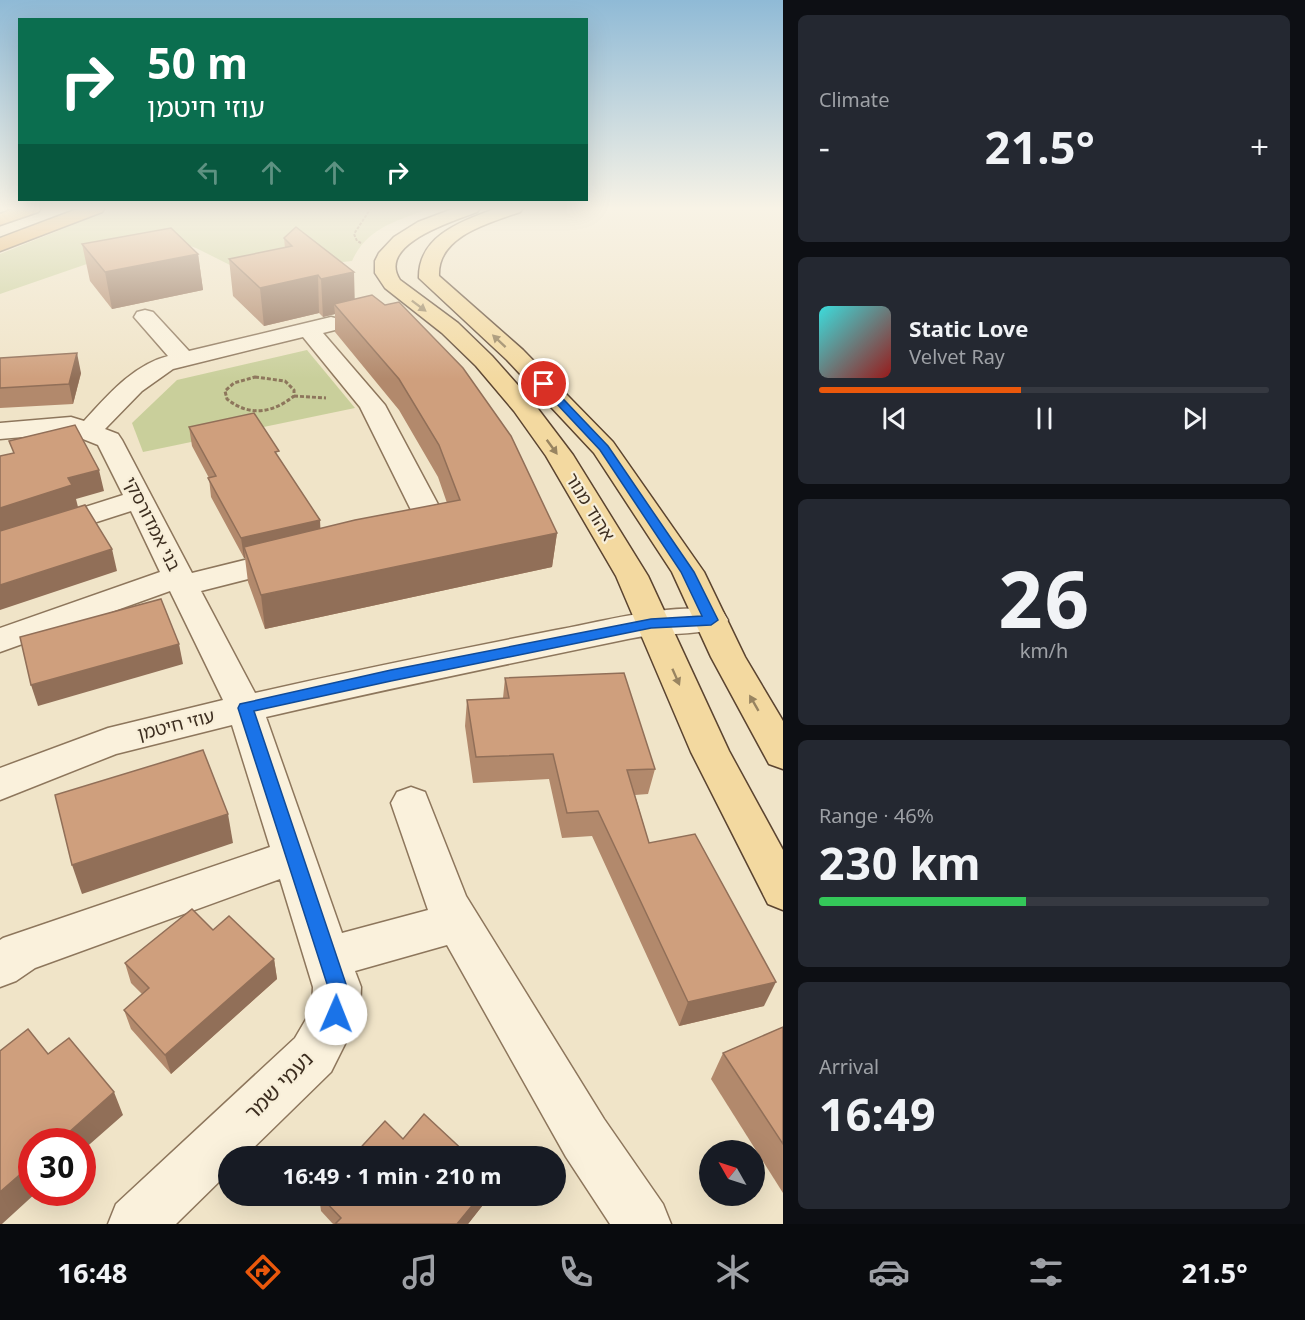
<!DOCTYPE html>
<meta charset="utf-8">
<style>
body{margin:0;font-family:Georgia,"Noto Sans Hebrew",serif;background:#242831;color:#f1f3f6;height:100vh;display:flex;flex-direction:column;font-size:22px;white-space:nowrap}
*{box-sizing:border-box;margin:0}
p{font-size:20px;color:#9ea1a6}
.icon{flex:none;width:33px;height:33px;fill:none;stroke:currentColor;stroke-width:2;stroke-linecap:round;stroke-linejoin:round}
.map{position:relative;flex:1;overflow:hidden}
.side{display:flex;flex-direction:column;gap:15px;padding:15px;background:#0d0f14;width:522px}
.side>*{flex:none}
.hud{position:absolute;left:18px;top:18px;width:570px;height:183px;border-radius:0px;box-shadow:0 6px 24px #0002;background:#0b6e4f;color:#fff;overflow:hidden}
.needle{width:39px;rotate:309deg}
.buttons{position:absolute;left:699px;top:1140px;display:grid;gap:12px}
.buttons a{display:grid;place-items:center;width:66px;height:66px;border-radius:50%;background:#171b24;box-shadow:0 6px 24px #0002;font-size:30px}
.speed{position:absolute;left:18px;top:1128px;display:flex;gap:12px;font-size:30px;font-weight:700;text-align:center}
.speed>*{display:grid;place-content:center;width:78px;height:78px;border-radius:50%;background:#171b24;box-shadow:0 6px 24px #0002;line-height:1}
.speed .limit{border:9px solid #d22;background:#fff;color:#111}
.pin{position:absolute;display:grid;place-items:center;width:51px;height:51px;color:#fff;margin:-26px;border:3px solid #fff;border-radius:50%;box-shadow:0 2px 6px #0007}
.me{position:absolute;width:66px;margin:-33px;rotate:1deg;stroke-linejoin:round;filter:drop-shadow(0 0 4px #0008)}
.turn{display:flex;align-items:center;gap:21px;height:126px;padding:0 30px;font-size:27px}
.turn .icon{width:78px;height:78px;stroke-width:2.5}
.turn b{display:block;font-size:42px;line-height:51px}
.lanes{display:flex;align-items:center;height:57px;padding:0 30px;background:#0003;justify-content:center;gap:30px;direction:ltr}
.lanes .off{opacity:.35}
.big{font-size:45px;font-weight:700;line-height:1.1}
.side .tile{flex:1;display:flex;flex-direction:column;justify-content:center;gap:9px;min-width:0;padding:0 21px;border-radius:9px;background:#242831}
.side .dial{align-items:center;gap:0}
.dial b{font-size:78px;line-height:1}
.song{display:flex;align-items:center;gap:18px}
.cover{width:72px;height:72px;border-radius:9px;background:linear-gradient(135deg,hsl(180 70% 55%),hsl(0 70% 35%))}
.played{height:6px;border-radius:3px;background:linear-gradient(90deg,#ea580c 45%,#363941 45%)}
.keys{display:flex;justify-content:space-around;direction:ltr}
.heat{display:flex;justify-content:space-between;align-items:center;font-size:33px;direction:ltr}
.charge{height:9px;border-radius:4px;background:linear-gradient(90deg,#34c759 46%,#363941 0)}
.trip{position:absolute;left:218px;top:1146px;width:348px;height:60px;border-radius:30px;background:#171b24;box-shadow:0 6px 24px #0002;font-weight:700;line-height:60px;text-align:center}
.dock{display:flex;height:96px;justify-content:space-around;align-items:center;background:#090b0e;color:#9ea1a6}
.dock .icon{width:42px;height:42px}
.dock .active{color:#ea580c}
.dock b{font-size:27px;color:#f1f3f6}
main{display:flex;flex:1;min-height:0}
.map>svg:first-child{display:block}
</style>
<main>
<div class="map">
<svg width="783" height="1224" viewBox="0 0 783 1224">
<rect width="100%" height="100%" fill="#f0e4c8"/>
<g fill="#c9cf9b">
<path d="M 115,208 L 432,208 C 399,220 367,227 352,261 L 244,272 L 196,248 L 165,237 L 0,294 L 0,254 Z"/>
<polygon points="307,350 355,408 143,452 132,423 177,380"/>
</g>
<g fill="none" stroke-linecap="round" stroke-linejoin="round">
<defs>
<path id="minor" d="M 145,310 L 153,312 L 189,351 L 331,317 L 339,319 L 342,324 L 339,329 L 323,333 L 385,405 L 441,510 L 433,526 L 394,541 L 383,538 L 379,532 L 383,526 L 410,515 L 411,510 L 360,407 L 303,337 L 173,369 L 142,391 L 105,429 L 118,434 L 122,440 L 192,573 L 289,549 L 300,552 L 304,559 L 300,566 L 201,591 L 255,693 C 355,670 455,650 556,630 C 601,622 680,600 723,612 L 728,620 L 723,628 C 692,636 659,632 628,639 C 507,664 386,689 266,717 L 342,933 L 428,910 L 391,803 L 397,792 L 411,787 L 425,792 L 466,896 L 604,1119 L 663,1204 L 671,1224 L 610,1224 L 566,1157 L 447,945 L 355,971 L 361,987 L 360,1014 L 331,1072 L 245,1156 L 228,1156 L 228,1173 L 176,1224 L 108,1224 L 116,1204 L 295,1038 L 312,1009 L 313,987 L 280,879 L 35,968 L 16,981 L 0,987 L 0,940 L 3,938 L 270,847 L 232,725 L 116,754 L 0,800 L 0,768 L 108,728 L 223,700 L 170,591 L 0,652 L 0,628 L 160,572 L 131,511 L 0,553 L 0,534 L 123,495 L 98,445 L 68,433 L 0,439 L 0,423 L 71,417 L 84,421 C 107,396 133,365 168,356 L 134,317 L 137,312 Z"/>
<g id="major">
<path d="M 455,208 L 480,208 L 477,212 C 454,221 376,244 400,280 L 458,323 L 492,356 L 532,401 L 573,455 L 648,576 L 729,751 L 783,850 L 783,910 L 768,904 L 691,752 L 616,576 L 546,456 L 514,411 L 476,366 L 442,333 L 385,288 L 375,273 L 375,261 L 379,253 L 394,237 L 418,222 Z"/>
<path d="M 497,208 L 523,208 L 520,212 C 489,223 437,236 439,276 L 523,350 L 613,442 L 704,572 L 745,657 L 783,721 L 783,769 L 769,764 L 711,657 L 672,572 L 594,453 L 507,360 L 419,278 C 418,235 463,221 497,208 Z"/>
</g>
<g id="highway">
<polygon points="15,208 41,208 38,212 0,225 0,214"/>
<polygon points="80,208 105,208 102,212 0,251 0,238"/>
</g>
</defs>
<use href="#minor" stroke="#8d765c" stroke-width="3"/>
<use href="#major" stroke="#5b4430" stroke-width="3"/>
<use href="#highway" stroke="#5b4430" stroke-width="3"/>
<polyline stroke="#8d765c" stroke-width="2" stroke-dasharray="3 1.5" stroke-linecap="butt" points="361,243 357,241 354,234 371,208"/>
<g stroke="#8d765c" stroke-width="3" stroke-dasharray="4 2" stroke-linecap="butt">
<path d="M 255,377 L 285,381 L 294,390 L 294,396 C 273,413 249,417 227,399 L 225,391 L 234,383 Z"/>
<polyline points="294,396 326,398"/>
</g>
<use href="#minor" fill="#faf1dc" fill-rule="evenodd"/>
<use href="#major" fill="#f3d9a0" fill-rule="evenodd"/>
<use href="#highway" fill="#e0a458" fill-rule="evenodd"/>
</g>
<g fill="#b2896c">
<polygon points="284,238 354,272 354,299 557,533 552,567 265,629 248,582 245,558 244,558 211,497 209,478 192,446 189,427 279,458 320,529 447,503 438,477 399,410 335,332 335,314 323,317 319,313 264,326 233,296 229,259 285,248"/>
<polygon points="82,244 198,254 203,290 112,309 90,281"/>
<polygon points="0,358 81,373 73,404 0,408"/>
<polygon points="505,678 655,769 648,794 635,795 649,843 764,1006 679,1026 592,836 562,838 549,779 473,783 465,726 467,700 503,698"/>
<polygon points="213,930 274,959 277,979 171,1074 131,1029 124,1010 142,994 131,983 125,963"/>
<polygon points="783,1027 783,1193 711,1079 723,1053"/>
<polygon points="319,1196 490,1196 468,1224 333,1224 321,1211"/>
</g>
<g fill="#916f58">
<polygon points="198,254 203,290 112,309 105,272"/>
<polygon points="354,272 355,309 334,304 335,314 323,317 321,279"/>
<polygon points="318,275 319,313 264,326 260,288"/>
<polygon points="77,353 81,373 73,404 69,384"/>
<polygon points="99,470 104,491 76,499 78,507 0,532 0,508 68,478"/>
<polygon points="320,520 321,540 244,547 245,558 244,558 241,538"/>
<polygon points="557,533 552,567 265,629 261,595"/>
<polygon points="112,549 117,571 0,610 0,585"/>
<polygon points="179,644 183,664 38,706 31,685"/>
<polygon points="228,814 233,843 82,894 72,865"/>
<polygon points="274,959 277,979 171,1074 165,1055"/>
<polygon points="776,982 764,1006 679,1026 688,1002"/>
<polygon points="114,1092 123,1115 82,1151 82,1142 58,1142"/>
<polygon points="32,1164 32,1192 37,1192 2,1224 0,1224 0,1192"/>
<polygon points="480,1196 490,1196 468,1224 457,1224"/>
</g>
<g fill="#cf9f7d" stroke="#916f58" stroke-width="1.5">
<polygon points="296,227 354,272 321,279 318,275 260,288 229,259 292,246 284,238"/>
<polygon points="171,228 198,254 105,272 82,244"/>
<polygon points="372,295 385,305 399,302 463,368 511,436 557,533 261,595 244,547 355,520 460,500 439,445 399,379 334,304"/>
<polygon points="77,353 69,384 0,388 0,358"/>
<polygon points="254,413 279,451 275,452 320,520 241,538 208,478 216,476 189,427"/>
<polygon points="75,425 99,470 68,478 72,485 0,508 0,456 14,453 9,441"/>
<polygon points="85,505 112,549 0,585 0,531"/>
<polygon points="161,599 179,644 31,685 20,637"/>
<polygon points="624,673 655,769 627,770 649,843 695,834 776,982 688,1002 598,811 567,813 553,754 476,757 467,700 509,698 505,678"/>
<polygon points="203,750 228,814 72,865 55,795"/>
<polygon points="192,909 213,930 229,916 274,959 165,1055 124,1010 149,988 125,963"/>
<polygon points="783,1027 783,1144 723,1053"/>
<polygon points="28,1029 48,1054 69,1038 114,1092 58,1142 32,1142 32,1164 0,1192 0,1051"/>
<polygon points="424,1114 469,1156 353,1156 385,1121 403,1139"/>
<polygon points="320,1196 480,1196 457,1224 335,1224 341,1218"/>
</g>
<defs><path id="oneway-solid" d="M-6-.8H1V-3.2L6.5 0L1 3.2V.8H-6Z" transform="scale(1.5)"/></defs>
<g fill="#988460">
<use href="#oneway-solid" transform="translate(419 306) rotate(37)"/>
<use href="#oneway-solid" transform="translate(499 341) rotate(-137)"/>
<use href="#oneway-solid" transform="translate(552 447) rotate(54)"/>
<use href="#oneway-solid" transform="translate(676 677) rotate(66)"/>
<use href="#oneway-solid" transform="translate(754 703) rotate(-120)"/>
</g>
<linearGradient id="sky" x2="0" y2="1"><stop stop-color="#8fbad6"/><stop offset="0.55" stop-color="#f8f3e6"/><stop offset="1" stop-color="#f8f3e6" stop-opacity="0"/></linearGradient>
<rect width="783" height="379" fill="url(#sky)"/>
<polygon fill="#1a73e8" stroke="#114b97" stroke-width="1.5" points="540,382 547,382 608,446 694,572 718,620 711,625 651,628 391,681 254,711 347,987 346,1014 343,1020 336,1023 329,1020 326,1014 328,987 238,708 240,704 391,670 651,619 702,616 681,572 600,450 540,386"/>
<g text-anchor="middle" stroke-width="4.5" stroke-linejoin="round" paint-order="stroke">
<g font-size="18" fill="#3d2e20" stroke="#f7eed8">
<text transform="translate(590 507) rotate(58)" y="6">אהוד מנור</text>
<text transform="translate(152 524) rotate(63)" y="6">בני אמדורסקי</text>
<text transform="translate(176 725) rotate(-14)" y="6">עוזי חיטמן</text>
</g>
<g font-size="21" fill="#3d2e20" stroke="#f7eed8">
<text transform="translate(279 1086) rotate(-45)" y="7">נעמי שמר</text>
</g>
</g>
</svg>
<div class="buttons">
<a><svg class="needle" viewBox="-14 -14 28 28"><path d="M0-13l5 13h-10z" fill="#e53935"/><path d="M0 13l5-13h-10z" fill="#9ea1a6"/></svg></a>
</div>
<div class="speed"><div class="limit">30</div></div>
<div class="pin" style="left:544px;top:384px;background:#d93025"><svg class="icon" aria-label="arrive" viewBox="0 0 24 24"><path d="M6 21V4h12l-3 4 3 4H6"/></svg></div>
<svg class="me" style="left:336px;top:1014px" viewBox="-20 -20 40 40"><circle r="19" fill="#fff"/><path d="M0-13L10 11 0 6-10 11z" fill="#1a73e8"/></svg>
<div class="trip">16:49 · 1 min · 210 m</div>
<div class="hud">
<div class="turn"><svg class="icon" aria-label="right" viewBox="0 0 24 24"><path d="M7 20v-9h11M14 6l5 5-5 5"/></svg><div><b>50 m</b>עוזי חיטמן</div></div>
<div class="lanes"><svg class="icon off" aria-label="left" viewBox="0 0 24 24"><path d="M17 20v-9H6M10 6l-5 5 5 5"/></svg><svg class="icon off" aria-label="ahead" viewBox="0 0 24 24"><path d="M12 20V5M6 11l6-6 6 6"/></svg><svg class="icon off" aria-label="ahead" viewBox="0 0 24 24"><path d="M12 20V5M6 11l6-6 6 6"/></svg><svg class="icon" aria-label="right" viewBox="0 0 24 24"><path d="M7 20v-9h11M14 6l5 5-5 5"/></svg></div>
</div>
</div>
<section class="side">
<div class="tile"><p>Climate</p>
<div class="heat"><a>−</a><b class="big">21.5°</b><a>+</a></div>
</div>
<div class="tile">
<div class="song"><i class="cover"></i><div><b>Static Love</b><p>Velvet Ray</p></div></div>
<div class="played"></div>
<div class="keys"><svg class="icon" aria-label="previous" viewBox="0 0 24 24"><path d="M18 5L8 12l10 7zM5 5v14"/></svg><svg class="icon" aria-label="pause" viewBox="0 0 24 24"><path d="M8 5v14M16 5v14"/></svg><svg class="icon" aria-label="next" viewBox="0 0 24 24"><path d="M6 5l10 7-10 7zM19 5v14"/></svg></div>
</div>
<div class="tile dial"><b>26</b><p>km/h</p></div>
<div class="tile"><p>Range · 46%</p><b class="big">230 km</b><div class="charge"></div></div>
<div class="tile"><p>Arrival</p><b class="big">16:49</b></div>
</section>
</main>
<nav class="dock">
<b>16:48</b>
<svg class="icon active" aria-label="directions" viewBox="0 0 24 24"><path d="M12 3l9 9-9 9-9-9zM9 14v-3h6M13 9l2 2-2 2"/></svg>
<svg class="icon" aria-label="music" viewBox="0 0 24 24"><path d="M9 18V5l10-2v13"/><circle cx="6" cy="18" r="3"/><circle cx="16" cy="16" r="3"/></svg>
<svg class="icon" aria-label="phone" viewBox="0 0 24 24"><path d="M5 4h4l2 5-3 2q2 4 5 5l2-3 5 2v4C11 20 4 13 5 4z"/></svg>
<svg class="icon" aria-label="climate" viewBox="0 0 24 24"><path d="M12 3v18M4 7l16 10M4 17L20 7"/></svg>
<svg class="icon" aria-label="car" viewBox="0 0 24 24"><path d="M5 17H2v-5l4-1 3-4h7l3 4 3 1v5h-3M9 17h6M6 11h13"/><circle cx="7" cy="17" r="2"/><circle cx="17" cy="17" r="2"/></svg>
<svg class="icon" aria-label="filters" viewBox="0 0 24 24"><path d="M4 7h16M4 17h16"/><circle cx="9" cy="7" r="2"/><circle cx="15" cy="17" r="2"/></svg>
<b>21.5°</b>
</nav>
